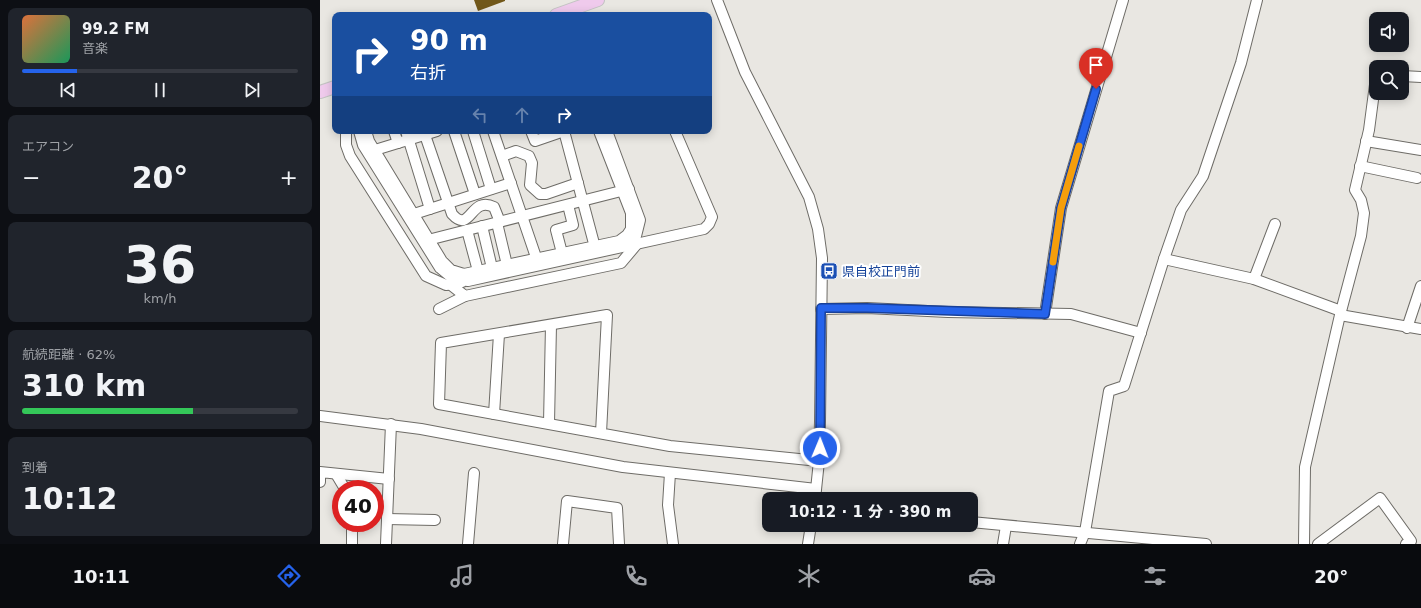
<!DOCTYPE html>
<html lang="ja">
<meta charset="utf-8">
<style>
body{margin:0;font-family:"DejaVu Sans","Noto Sans JP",sans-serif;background:#20242c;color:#f1f3f6;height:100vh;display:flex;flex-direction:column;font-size:15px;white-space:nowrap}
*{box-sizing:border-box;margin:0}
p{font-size:13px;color:#9ea1a6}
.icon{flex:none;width:22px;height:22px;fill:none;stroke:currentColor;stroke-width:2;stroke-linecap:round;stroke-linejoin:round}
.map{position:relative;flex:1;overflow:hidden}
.sheet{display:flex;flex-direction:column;gap:8px;padding:8px;background:#0d0f14;width:320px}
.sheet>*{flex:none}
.hud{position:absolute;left:12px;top:12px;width:380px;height:122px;border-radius:8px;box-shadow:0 2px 10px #0003;background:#1a4fa0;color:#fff;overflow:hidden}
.tools{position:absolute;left:1049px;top:12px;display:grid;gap:8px}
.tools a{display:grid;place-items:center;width:40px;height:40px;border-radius:8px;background:#171b24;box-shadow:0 2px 10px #0003;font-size:20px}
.speed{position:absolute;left:12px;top:480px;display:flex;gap:8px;font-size:20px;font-weight:700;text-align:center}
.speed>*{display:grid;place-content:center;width:52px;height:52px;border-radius:50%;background:#171b24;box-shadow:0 2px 10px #0003;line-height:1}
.speed .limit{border:6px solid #d22;background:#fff;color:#111}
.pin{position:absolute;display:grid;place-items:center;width:34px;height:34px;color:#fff;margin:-41px -17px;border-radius:50% 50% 50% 0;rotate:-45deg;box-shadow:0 0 4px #0007}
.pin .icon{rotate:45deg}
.me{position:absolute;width:44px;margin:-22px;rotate:1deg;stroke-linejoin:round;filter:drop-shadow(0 0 3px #0008)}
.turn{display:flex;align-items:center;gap:14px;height:84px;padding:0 12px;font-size:18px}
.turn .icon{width:52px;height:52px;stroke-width:2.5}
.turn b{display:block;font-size:28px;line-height:34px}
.lanes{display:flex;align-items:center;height:38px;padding:0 12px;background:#0003;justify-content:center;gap:20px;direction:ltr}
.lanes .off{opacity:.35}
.big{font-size:30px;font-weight:800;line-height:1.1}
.sheet .widget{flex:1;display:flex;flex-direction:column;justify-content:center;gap:6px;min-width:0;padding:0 14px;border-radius:8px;background:#20242c}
.sheet .dial{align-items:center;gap:0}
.dial b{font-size:52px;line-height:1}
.song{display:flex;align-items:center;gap:12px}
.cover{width:48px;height:48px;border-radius:6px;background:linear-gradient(135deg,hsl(20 70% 55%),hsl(150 70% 35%))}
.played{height:4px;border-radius:2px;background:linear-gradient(90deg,#2563eb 20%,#363941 20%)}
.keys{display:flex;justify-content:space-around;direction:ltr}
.heat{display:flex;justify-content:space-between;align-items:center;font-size:22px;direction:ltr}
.charge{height:6px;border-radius:3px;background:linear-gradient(90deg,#34c759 62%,#363941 0)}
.trip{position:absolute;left:442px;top:492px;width:216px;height:40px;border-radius:8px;background:#171b24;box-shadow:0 2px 10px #0003;font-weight:800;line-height:40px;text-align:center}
.menu{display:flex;height:64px;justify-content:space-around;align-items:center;background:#090b0e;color:#9ea1a6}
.menu .icon{width:28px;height:28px}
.menu .active{color:#2563eb}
.menu b{font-size:18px;color:#f1f3f6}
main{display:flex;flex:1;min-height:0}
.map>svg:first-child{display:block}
</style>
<main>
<section class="sheet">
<div class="widget">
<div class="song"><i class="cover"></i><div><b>99.2 FM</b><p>音楽</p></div></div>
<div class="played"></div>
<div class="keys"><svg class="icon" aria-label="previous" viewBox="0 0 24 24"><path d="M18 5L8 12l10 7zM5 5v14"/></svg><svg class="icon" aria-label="pause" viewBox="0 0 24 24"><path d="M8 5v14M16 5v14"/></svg><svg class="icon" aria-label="next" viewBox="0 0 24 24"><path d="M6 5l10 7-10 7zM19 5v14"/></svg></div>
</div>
<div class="widget"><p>エアコン</p>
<div class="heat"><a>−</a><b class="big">20°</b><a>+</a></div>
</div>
<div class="widget dial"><b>36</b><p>km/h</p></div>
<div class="widget"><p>航続距離 · 62%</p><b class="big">310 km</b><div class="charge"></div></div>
<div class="widget"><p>到着</p><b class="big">10:12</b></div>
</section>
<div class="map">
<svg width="1101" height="544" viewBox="0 0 1101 544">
<rect width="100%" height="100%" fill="#e9e7e2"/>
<polygon fill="#715719" points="154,0 185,0 185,1 158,11"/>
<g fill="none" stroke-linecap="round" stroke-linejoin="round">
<defs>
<g id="minor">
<polyline points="397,0 425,72 489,197 498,229 502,258 500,421 499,461 495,499"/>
<polyline points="1082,76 1101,77"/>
<polyline points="26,131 26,145 30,156 106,276 126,285 142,282"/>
<polyline points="39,131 43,145 120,268 132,278 148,281 384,229 389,224 392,217 355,131"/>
<polyline points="46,131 49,141 122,261 131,270 144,274 299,241 307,235 311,229 311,213 279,131"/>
<polyline points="74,131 78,143"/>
<polyline points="86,131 110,209"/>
<polyline points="134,131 155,194"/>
<polyline points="153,131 171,189"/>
<polyline points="173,131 218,263"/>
<polyline points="211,131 215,141 244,131"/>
<polyline points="244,131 276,251"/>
<polyline points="287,131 320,220 316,236 304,246"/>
<path d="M 105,135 L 132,214 C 151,235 150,195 174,207 L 180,222"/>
<polyline points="1046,141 1101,150"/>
<polyline points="55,150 117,131"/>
<polyline points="182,156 196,151 209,156 212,163 210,185 220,194 226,194 258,183"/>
<polyline points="1040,166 1097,178"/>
<polyline points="94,214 191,183"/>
<polyline points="177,223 187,265"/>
<polyline points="162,226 172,268"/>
<polyline points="147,230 158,271"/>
<polyline points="104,241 309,189"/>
<polyline points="242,253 236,230 253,225 248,205"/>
<polyline points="844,259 934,279 1021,311"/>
<polyline points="934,279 955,224"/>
<polyline points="131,285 145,296 301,263 317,244"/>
<polyline points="119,309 145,296"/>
<polyline points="501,309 547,308 628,312 751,314 821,333"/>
<polyline points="725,314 741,208 803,0"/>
<polyline points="1020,315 1101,329"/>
<polyline points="1087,328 1101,286"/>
<polyline points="174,414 179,334"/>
<polyline points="0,416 101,429 303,467 496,489"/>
<polyline points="229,423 231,325"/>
<polyline points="281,433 287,315 121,343 119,404 350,446 499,461"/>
<polyline points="350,473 348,505 353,544"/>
<polyline points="16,474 25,489"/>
<polyline points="0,482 0,472 69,479"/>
<polyline points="67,519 115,520"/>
<polyline points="651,522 886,544"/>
<polyline points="32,523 32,544"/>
<polyline points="66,544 71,424"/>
<polyline points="148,544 154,473"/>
<polyline points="243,544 247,501 297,508 299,544"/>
<polyline points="488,544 491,525"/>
<polyline points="683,544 686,526"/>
<polyline points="760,544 765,532 789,391 804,386 844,259 861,210 883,176 921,63 937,0"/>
<polyline points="984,544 985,467 1020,315 1041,236 1044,213 1041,200 1035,190 1049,130 1056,77"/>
<polyline points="998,544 1060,498 1091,541 1086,544"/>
</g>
<g id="major">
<polyline points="236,15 278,0"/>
<polyline points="0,92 15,87"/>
</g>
</defs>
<use href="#minor" stroke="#6e6c67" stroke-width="12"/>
<use href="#major" stroke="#c3c3c3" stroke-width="14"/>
<use href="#minor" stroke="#fff" stroke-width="10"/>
<use href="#major" stroke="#efcaec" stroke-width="12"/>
</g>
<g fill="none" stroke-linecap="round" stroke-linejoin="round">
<defs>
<polyline id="route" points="500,448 501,308 547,308 725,314 741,208 776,89"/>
</defs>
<use href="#route" stroke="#184099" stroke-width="10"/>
<use href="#route" stroke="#2563eb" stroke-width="7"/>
<polyline stroke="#f59e0b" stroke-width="7" points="733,262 741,208 759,146"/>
</g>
<defs>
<symbol id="bus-square" viewBox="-11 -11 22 22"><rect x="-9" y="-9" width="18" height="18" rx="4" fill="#1a4fb4" stroke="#fff"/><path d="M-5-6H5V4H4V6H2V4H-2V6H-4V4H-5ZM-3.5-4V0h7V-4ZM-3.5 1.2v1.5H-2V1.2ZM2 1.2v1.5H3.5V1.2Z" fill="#fff"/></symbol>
</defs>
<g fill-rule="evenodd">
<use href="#bus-square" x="499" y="261" width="20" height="20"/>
</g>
<g text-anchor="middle" stroke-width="4" stroke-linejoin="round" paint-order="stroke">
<g font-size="13" fill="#164399" stroke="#fff" text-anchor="start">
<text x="522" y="276">県自校正門前</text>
</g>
</g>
</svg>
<div class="tools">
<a><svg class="icon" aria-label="sound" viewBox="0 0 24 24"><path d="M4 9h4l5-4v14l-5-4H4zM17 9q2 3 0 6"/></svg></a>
<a><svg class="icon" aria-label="search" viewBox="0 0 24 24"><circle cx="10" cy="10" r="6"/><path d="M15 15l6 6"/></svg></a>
</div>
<div class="speed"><div class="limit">40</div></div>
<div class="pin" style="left:776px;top:89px;background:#d93025"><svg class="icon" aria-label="arrive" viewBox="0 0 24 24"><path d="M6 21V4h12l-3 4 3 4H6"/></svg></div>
<svg class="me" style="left:500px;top:448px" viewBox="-20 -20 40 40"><circle r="17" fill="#2563eb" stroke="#fff" stroke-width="3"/><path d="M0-11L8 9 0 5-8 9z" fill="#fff"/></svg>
<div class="trip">10:12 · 1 分 · 390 m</div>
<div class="hud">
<div class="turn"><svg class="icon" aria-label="right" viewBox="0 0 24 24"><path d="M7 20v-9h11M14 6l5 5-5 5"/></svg><div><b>90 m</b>右折</div></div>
<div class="lanes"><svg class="icon off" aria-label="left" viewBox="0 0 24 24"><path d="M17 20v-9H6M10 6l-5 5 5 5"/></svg><svg class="icon off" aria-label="ahead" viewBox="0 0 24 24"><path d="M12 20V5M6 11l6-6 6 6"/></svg><svg class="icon" aria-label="right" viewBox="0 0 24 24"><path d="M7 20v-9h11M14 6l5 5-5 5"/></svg></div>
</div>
</div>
</main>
<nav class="menu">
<b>10:11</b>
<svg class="icon active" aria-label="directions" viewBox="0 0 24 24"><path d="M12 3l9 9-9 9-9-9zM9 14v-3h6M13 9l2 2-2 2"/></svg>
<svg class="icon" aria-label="music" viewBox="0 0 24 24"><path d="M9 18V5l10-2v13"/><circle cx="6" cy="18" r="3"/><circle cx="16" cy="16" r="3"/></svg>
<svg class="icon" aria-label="phone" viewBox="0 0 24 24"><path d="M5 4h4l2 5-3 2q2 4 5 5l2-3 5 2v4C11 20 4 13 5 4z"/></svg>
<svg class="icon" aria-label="climate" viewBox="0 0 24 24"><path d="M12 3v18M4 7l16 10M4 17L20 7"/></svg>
<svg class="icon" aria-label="car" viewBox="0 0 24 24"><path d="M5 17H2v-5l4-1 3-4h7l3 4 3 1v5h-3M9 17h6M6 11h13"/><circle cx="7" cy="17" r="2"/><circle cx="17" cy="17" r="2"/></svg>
<svg class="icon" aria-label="filters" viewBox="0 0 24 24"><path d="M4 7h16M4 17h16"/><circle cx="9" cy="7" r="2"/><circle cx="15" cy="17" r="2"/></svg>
<b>20°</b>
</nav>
